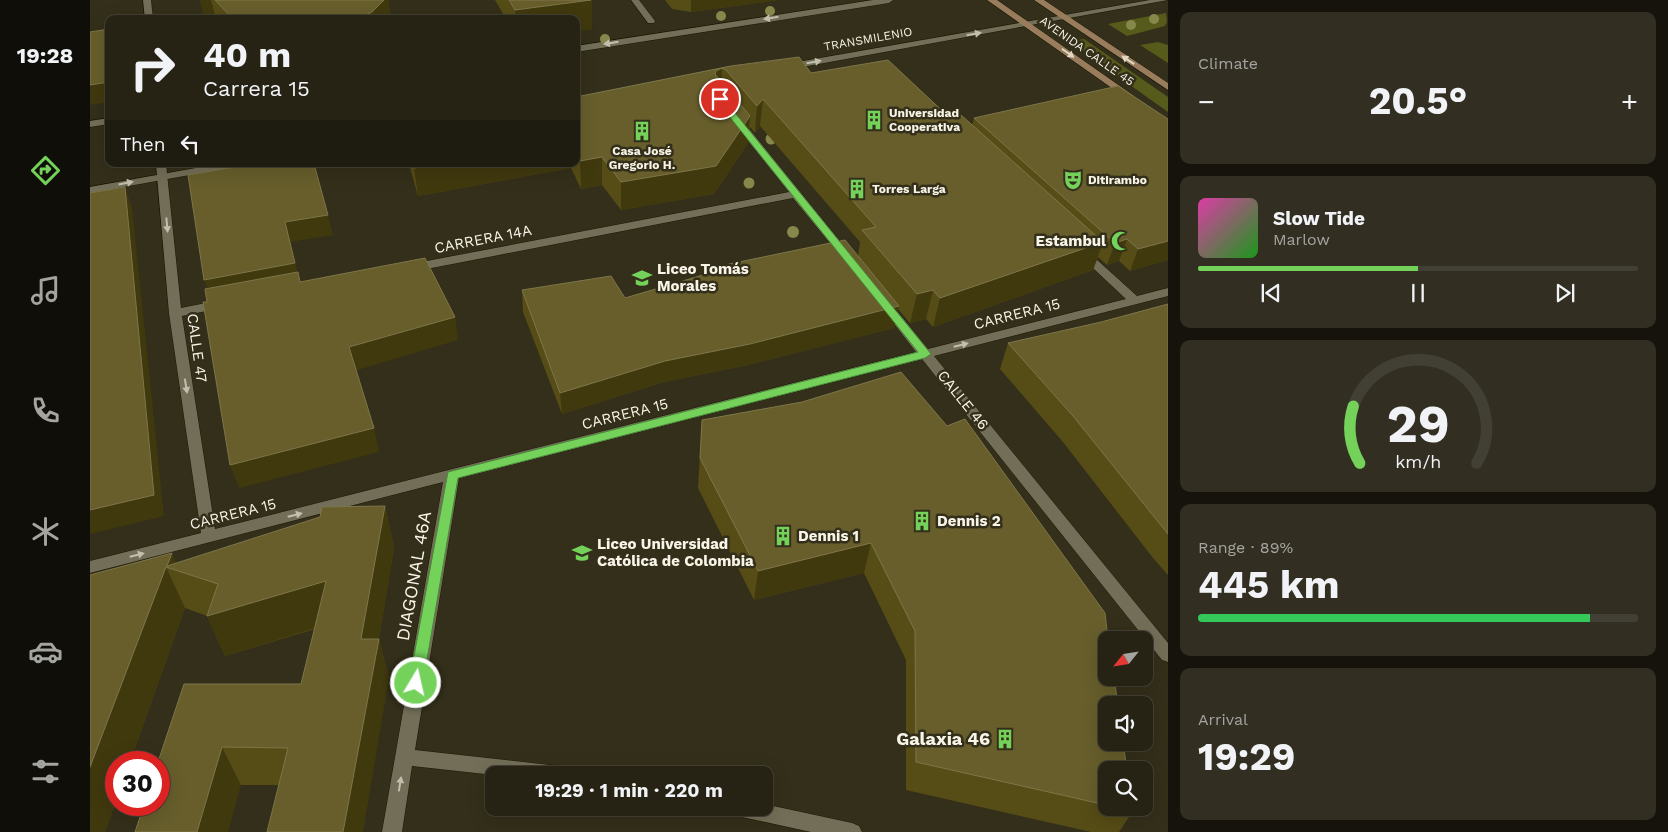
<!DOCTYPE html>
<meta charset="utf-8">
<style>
body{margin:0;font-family:"Work Sans",sans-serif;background:#322f22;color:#f1f3f6;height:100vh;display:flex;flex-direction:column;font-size:19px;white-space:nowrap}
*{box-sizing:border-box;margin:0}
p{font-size:16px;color:#a4a4a0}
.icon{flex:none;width:28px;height:28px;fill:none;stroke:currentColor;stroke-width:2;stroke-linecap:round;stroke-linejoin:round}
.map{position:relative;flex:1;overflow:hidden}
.panel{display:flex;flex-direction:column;gap:12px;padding:12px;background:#15130b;width:500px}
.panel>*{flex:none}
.hud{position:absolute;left:15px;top:15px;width:475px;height:152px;border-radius:10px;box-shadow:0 5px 20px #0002,0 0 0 1px #424034;background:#262314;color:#f1f3f6;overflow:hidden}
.needle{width:32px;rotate:240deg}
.controls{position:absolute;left:1008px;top:631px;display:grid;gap:10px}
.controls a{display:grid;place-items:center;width:55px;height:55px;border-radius:10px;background:#262314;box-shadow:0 5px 20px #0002,0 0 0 1px #424034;font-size:25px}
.speed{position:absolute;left:15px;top:751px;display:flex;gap:10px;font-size:25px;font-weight:700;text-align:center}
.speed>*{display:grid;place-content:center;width:65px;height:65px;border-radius:50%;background:#262314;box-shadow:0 5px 20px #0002,0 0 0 1px #424034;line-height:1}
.speed .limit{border:8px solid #d22;background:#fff;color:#111}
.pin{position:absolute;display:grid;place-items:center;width:42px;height:42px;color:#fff;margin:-21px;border:2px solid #fff;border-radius:50%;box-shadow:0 1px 5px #0007}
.me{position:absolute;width:55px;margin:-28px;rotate:9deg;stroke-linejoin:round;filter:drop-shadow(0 0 4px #0008)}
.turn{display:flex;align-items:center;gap:18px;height:105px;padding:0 15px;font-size:22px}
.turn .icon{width:65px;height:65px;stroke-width:2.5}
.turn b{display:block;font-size:35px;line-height:42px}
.then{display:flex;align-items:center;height:48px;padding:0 15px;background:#0003;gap:10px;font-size:19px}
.big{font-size:38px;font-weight:700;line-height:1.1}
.panel .tile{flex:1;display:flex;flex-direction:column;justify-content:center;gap:8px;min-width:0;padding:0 18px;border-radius:10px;background:#322f22}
.panel .dial{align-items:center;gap:0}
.dial svg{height:130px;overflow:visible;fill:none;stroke:#424034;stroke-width:7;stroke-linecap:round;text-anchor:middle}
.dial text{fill:#f1f3f6;stroke:none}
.song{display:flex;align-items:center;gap:15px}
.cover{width:60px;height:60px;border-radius:8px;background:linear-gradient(135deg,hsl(320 70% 55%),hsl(120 70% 35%))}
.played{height:5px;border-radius:2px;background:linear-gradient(90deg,#74d25b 50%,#424034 50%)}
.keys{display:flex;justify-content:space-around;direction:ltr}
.heat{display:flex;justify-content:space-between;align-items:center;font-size:28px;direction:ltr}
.charge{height:8px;border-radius:4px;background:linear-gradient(90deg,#34c759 89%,#424034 0)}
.trip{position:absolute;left:395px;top:766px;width:288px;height:50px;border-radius:10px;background:#262314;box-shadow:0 5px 20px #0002,0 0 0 1px #424034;font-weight:700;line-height:50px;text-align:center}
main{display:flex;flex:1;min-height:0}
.tab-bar{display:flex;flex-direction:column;width:90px;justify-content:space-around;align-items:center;background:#0f0e08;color:#a4a4a0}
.tab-bar .icon{width:35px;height:35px}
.tab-bar .on{color:#74d25b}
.tab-bar b{font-size:22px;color:#f1f3f6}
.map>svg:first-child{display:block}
</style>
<main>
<nav class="tab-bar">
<b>19:28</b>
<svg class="icon on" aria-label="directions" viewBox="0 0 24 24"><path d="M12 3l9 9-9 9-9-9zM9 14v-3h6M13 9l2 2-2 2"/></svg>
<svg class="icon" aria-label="music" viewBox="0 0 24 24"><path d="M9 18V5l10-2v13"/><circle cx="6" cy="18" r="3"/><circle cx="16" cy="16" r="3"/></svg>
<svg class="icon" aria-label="phone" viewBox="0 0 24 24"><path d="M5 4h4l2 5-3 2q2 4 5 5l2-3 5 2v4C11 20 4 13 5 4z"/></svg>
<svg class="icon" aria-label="climate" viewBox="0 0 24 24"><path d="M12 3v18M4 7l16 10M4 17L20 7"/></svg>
<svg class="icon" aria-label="car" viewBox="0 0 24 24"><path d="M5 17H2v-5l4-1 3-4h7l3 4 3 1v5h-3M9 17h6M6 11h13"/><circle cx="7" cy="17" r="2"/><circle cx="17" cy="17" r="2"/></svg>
<svg class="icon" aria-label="filters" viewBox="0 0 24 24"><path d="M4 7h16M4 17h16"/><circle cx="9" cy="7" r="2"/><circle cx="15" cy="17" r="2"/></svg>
</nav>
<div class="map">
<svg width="1078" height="832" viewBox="0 0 1078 832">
<rect width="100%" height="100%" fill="#332f1a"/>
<g fill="#565b1b">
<polygon points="1076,13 1077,22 1075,26 1037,36 1018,24"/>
<polygon points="994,39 1078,97 1078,112 978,41"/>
<polygon points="1068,42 1078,45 1078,63 1050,45"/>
</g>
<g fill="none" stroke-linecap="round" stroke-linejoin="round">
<defs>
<g id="service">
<polygon points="783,0 803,0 799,3 486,52 486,46"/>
<polygon points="1060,0 1078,0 696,70 691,67 696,64"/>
<polygon points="19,118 19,124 0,127 0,121"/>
<polygon points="128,164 149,164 144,167 0,193 0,187"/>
</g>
<g id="minor">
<polygon points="53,0 61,0 63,19 55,19"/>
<polygon points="541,0 549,0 565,21 564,23 558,23"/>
<polygon points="648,119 652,120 761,255 763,257 761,259 753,259 703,198 321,272 315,268 321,264 699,192 643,122"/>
<polygon points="66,164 76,164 91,308 131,300 137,304 131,308 92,316 125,529 826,352 788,303 794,299 798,300 838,349 1036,299 988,254 986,252 988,250 996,250 1047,296 1078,288 1078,296 844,356 1078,643 1078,662 1072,660 832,359 369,478 325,750 478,767 484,769 487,775 404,775 322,766 312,832 292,832 353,482 0,573 0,561 111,533 79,313"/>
<polygon points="674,804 762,823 769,826 772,832 721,832 652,817 645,814 643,808 674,808"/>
</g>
<g id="secondary">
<polygon points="897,0 907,0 1044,96 1039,99 1036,98"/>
<polygon points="944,0 954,0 1078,83 1078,90"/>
</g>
</defs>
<use href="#service" stroke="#1b1704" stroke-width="1"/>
<use href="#minor" stroke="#1b1704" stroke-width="1"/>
<use href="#secondary" stroke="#1b1704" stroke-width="1"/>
<use href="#service" fill="#726e57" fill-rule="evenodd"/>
<use href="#minor" fill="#726e57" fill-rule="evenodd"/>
<use href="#secondary" fill="#987c5c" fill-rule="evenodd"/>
</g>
<g fill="#85884a">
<circle cx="680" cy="11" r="5"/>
<circle cx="631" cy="16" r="5"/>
<circle cx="1064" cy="19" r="5"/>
<circle cx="1041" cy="25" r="5"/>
<circle cx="515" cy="39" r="5"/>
<circle cx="681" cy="139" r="5.5"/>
<circle cx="659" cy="183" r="5.5"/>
<circle cx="703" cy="232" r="6"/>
</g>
<g fill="#554c16">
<polygon points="110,0 298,0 301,19 115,19"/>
<polygon points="405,0 502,0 502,29 486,31 486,19 416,19"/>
<polygon points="575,0 689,0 601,12 582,9"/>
<polygon points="641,66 721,73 882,125 884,118 1078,260 1040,271 1029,261 1017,265 1008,257 1003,270 843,327 836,319 820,323 808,309 804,328 658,365 574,382 472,414 433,312 432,290 535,298 624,271 625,267 768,256 770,242 670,126 665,133 660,127 658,143 624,194 531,210 512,185 491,189 481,168 328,196 319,164 486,164 486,97"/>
<polygon points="1078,304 1078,575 1063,558 973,442 910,369 918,343 1011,322"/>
<polygon points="712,402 1016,770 1016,808 1042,808 1043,811 1029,832 1001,832 816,790 816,660 774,573 664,600 608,488 612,420"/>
<polygon points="295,506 304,547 289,639 299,678 188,785 151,785 69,762 211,684 225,629 135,656 117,616 95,608 15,832 0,832 0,575 86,563"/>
</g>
<g fill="#40390e">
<polygon points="110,0 121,0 126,19 115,19"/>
<polygon points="294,0 298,0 301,19 268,19"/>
<polygon points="502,0 502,29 486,31 486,19 426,19 425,10"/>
<polygon points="601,0 689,0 601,12"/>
<polygon points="632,68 631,94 624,97 626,71"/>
<polygon points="19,82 19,102 0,105 0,85"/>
<polygon points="673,99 670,126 665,133 667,106"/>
<polygon points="660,116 658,143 624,194 531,210 531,182"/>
<polygon points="512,157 512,185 491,189 490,161"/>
<polygon points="350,164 481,164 481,168 328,196 324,168"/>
<polygon points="35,187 42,208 74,516 0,534 0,510"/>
<polygon points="238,215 243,235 200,242 216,305 121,300 114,280 195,222"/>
<polygon points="1037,239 1029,261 1017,265 1025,243"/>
<polygon points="1078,241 1078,260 1040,271 1048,249"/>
<polygon points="1013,242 1003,270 843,327 850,298"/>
<polygon points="843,290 836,319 820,323 827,294"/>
<polygon points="809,306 804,328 658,365 574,382 472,414 470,393 575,361"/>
<polygon points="365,317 368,340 264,371 259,347"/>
<polygon points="284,428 289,452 149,488 140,465"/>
<polygon points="295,506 304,547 289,639 299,678 273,832 253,832 271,639"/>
<polygon points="781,543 774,573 664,600 668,571"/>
<polygon points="82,553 90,572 77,566"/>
<polygon points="76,567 95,608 40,762 26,762 26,801 15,832 0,832 0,767"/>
<polygon points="236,581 248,621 135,656 117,616"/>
<polygon points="132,747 151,785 138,832 107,832"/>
</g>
<g fill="#675e2c" stroke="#7e764a">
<polygon points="125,0 294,0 282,12 268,19 143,19"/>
<polygon points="419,0 501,0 425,10"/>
<polygon points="19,29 19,82 0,85 0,32"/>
<polygon points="709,57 721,73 798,60 860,118 871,115 1013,242 850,298 843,290 827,294 772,230 786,227 673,99 667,106 636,70 632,68 626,71 625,74 660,116 626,166 531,182 512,157 490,161 486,153 486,97 641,66"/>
<polygon points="1028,86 1078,119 1078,241 1048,249 1037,239 1025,243 884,118"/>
<polygon points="163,164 224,164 238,215 195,222 205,263 114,280 98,175"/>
<polygon points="323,164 350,164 324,168"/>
<polygon points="35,187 64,495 0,510 0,193"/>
<polygon points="755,240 809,306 660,344 575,361 470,393 432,290 521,276 535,298 627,271 625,267"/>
<polygon points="335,258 365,317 259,347 284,428 140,465 113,302 117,302 115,289 208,272 210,282"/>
<polygon points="1078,304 1078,534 983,416 918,343 1011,322"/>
<polygon points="811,372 857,426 875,419 1015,613 1018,640 1016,640 1016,678 1024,678 1028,705 1016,705 1016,742 1033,742 1037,770 1016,770 1016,805 826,762 825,631 781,543 668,571 610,458 612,420 712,402"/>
<polygon points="295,506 271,639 289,639 253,832 177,832 198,748 132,747 107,832 45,832 54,805 69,805 69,762 68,762 94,684 211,684 236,581 117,616 128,584 76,567 0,767 0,575 82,553 77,566 230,517 232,507"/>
<polygon points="1029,808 1042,808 1043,811"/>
</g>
<defs><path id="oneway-solid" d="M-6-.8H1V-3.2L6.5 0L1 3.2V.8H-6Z" transform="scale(1.25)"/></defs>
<g fill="#c2bfae">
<use href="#oneway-solid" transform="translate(681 18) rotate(171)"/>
<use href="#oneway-solid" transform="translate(884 34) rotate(-10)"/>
<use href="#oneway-solid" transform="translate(521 43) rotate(171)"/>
<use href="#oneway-solid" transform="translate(724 62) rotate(-10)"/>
<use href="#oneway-solid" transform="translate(36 183) rotate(-11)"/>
<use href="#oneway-solid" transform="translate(77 225) rotate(85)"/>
<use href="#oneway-solid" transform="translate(871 345) rotate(-14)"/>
<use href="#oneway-solid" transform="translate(96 386) rotate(81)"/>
<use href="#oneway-solid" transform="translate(205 515) rotate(-14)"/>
<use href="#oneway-solid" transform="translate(47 555) rotate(-14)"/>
<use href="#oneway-solid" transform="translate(310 784) rotate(-81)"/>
</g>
<g fill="#e0d7c5">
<use href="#oneway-solid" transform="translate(978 53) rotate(35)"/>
<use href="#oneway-solid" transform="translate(1038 60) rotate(-146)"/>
</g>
<polygon fill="#74d25b" stroke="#4b883b" points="627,97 632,97 841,354 835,358 368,478 333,683 331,687 326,689 321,687 319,683 358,472 828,352 627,101"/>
<defs>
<symbol id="building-bare" viewBox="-9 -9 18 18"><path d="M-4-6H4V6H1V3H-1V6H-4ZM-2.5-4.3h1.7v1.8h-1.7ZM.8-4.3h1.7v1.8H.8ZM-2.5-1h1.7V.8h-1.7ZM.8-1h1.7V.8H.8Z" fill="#74d25b" stroke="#332f1a" stroke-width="2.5" paint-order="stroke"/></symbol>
<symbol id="theatre-bare" viewBox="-9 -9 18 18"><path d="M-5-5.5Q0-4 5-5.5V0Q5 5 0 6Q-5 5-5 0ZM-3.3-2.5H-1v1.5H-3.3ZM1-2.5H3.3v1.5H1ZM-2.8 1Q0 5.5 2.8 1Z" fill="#74d25b" stroke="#332f1a" stroke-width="2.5" paint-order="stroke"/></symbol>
<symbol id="mosque-bare" viewBox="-9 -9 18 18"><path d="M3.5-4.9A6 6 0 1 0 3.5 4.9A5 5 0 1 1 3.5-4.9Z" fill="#74d25b" stroke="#332f1a" stroke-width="2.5" paint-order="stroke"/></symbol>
<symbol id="school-bare" viewBox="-9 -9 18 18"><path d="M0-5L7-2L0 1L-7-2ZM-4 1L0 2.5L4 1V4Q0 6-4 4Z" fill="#74d25b" stroke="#332f1a" stroke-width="2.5" paint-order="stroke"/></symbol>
<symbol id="university-bare" viewBox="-9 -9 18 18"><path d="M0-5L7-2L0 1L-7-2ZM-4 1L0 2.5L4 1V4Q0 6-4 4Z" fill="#74d25b" stroke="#332f1a" stroke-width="2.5" paint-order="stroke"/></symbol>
</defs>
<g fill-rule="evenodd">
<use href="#building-bare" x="770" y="106" width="28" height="28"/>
<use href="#building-bare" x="538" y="117" width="28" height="28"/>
<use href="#theatre-bare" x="969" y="166" width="28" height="28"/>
<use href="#building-bare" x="753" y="175" width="28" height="28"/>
<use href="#mosque-bare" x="1017" y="227" width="28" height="28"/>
<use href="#school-bare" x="538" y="264" width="28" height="28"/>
<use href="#building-bare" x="818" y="507" width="28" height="28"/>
<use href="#building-bare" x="679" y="522" width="28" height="28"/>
<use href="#university-bare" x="478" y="539" width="28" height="28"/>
<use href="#building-bare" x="901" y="725" width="28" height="28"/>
</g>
<g text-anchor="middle" stroke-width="5" stroke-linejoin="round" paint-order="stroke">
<g font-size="12" fill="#f8f5e8" stroke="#332f1a">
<text transform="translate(778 39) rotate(-10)" y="4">TRANSMILENIO</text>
<text transform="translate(997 51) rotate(35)" y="4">AVENIDA CALLE 45</text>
</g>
<g font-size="12" font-weight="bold" fill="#f8f5e8" stroke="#332f1a" text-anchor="start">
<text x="799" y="117">Universidad<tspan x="799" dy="14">Cooperativa</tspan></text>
<text x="552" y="155" text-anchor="middle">Casa José<tspan x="552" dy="14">Gregorio H.</tspan></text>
<text x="998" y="184">Ditirambo</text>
<text x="782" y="193">Torres Larga</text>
</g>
<g font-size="15" fill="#f8f5e8" stroke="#332f1a">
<text transform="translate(393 239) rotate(-11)" y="5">CARRERA 14A</text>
<text transform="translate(927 314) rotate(-14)" y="5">CARRERA 15</text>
<text transform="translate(107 348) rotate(82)" y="5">CALLE 47</text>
<text transform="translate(873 400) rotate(51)" y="5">CALLE 46</text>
<text transform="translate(535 414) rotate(-14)" y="5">CARRERA 15</text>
<text transform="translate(143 514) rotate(-14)" y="5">CARRERA 15</text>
</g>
<g font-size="15" font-weight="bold" fill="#f8f5e8" stroke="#332f1a" text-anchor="start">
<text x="1016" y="246" text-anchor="end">Estambul</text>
<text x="567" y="274">Liceo Tomás<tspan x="567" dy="17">Morales</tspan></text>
<text x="847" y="526">Dennis 2</text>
<text x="708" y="541">Dennis 1</text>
<text x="507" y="549">Liceo Universidad<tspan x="507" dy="17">Católica de Colombia</tspan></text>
</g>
<g font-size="18" fill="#f8f5e8" stroke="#332f1a">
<text transform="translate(324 576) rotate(-80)" y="6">DIAGONAL 46A</text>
</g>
<g font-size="18" font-weight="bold" fill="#f8f5e8" stroke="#332f1a" text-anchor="end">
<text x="900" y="745">Galaxia 46</text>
</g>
</g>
</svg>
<div class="controls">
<a><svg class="needle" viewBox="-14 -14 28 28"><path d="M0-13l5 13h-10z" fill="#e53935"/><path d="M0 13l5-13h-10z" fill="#a4a4a0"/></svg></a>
<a><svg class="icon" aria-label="sound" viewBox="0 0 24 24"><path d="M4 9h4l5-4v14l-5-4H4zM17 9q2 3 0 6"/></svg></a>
<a><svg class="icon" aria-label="search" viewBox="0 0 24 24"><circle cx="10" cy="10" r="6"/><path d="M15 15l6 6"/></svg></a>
</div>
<div class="speed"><div class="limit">30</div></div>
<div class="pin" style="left:630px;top:99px;background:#d93025"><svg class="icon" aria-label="arrive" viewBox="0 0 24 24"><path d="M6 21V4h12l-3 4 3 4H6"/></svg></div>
<svg class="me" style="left:326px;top:683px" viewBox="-20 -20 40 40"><circle r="17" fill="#74d25b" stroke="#fff" stroke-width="3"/><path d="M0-11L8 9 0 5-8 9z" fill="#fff"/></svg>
<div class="trip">19:29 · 1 min · 220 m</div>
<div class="hud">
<div class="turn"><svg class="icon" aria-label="right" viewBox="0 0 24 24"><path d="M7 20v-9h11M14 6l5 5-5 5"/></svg><div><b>40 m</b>Carrera 15</div></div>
<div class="then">Then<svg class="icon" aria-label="left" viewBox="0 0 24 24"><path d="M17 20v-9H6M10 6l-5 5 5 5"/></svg></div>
</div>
</div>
<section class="panel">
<div class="tile"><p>Climate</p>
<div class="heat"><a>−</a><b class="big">20.5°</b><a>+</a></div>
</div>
<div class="tile">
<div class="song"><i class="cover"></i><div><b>Slow Tide</b><p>Marlow</p></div></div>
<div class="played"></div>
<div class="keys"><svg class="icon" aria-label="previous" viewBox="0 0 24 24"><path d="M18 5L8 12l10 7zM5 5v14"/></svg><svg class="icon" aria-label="pause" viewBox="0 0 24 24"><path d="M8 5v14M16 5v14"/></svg><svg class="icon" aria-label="next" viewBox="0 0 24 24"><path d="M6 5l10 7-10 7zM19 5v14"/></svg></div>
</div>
<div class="tile dial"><svg viewBox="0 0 100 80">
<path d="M14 69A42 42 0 1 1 86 69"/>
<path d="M14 69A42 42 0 0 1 10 34" stroke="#74d25b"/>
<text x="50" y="56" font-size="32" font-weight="700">29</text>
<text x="50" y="72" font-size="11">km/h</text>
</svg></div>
<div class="tile"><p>Range · 89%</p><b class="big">445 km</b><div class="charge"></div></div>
<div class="tile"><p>Arrival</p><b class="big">19:29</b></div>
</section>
</main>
